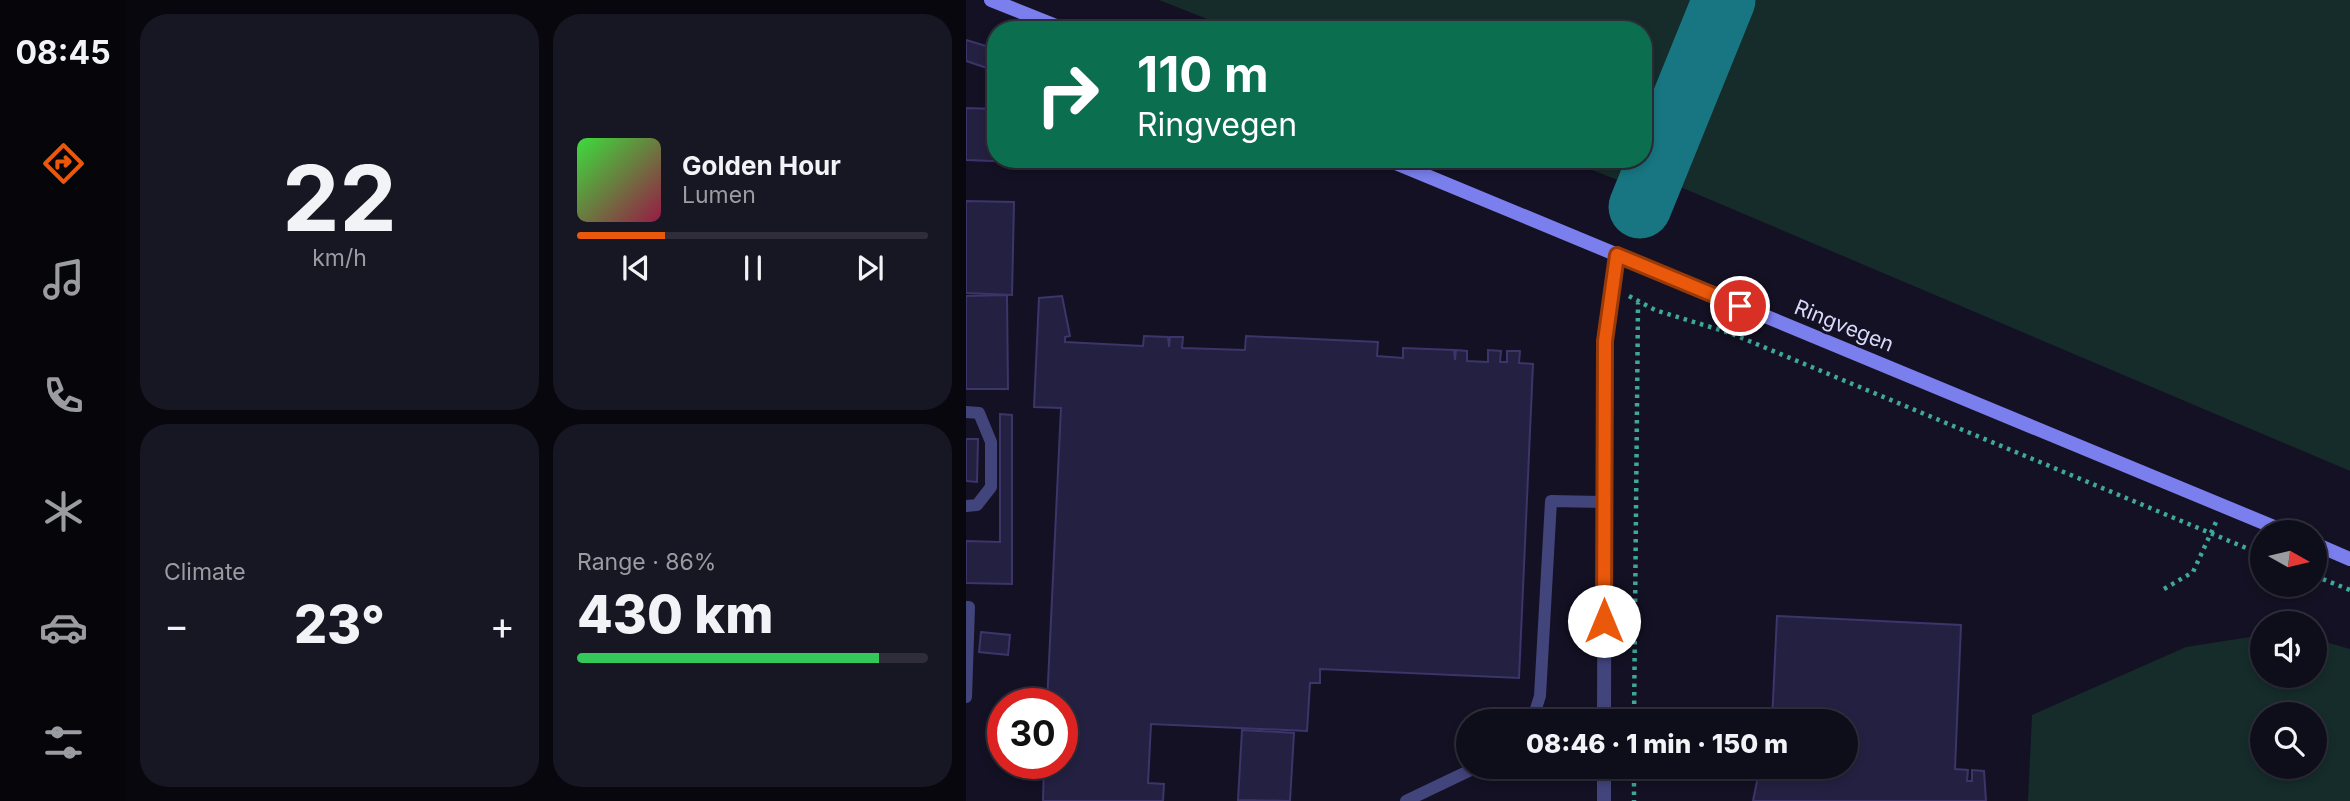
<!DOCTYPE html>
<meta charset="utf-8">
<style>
body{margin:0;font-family:Inter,sans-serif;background:#171623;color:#f1f3f6;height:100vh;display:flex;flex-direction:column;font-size:26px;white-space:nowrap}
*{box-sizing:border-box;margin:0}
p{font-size:23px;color:#9b9ca2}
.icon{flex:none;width:38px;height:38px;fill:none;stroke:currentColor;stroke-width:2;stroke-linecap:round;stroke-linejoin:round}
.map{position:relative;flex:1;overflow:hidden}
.sheet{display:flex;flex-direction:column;gap:14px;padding:14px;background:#08070e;width:840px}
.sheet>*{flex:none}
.hud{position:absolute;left:21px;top:21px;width:665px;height:147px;border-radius:28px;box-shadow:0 4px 10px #0003,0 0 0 2px #2e2d39;background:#0b6e4f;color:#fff;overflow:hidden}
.needle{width:46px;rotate:98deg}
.buttons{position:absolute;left:1284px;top:520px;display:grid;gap:14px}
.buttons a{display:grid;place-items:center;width:77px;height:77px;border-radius:50%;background:#0e0d1a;box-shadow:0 4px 10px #0003,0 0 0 2px #2e2d39;font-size:35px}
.speed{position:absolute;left:21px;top:688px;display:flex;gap:14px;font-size:35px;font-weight:700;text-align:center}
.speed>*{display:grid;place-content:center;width:91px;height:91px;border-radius:50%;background:#0e0d1a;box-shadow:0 4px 10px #0003,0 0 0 2px #2e2d39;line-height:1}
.speed .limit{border:10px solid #d22;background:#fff;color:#111}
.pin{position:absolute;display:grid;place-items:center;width:60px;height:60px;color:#fff;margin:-30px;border:4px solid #fff;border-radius:50%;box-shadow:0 2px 7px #0007}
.me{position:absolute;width:77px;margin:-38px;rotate:0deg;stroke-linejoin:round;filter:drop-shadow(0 0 5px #0008)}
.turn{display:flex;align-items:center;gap:24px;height:147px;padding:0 35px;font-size:32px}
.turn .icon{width:91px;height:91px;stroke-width:2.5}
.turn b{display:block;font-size:49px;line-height:60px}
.big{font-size:52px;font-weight:800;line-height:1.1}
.sheet .card{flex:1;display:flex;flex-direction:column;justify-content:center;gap:10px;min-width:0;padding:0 24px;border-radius:28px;background:#171623}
.sheet .dial{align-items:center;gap:0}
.dial b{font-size:91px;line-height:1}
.song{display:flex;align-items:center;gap:21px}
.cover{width:84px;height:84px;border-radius:10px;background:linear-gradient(135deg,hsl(120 70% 55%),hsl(340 70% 35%))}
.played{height:7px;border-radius:4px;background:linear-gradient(90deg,#ea580c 25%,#2e2d39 25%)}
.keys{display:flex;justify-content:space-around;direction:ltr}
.heat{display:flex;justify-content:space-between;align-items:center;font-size:38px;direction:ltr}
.charge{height:10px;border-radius:5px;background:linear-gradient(90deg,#34c759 86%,#2e2d39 0)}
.sheet .tiles{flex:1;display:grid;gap:14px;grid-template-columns:repeat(2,1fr)}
.trip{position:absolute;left:490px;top:709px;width:402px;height:70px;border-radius:35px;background:#0e0d1a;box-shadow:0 4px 10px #0003,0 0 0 2px #2e2d39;font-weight:800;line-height:70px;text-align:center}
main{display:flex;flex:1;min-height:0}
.tabs{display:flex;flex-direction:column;width:126px;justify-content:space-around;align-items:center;background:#06050a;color:#9b9ca2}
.tabs .icon{width:49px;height:49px}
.tabs .active{color:#ea580c}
.tabs b{font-size:32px;color:#f1f3f6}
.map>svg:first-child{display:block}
</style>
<main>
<nav class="tabs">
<b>08:45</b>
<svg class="icon active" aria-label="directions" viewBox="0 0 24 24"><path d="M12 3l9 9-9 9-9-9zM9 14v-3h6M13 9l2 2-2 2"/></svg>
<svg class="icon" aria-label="music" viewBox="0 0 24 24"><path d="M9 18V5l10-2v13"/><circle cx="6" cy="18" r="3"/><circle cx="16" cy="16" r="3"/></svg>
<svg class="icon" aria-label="phone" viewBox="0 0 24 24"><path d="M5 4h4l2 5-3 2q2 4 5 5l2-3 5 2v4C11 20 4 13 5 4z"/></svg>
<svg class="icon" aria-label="climate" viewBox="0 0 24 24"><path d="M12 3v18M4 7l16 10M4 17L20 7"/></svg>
<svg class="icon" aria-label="car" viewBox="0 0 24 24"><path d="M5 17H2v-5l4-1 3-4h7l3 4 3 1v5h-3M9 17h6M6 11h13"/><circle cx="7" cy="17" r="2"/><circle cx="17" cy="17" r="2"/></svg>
<svg class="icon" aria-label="filters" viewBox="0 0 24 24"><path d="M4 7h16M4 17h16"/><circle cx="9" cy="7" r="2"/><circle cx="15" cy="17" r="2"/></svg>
</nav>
<section class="sheet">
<div class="tiles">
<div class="card dial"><b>22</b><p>km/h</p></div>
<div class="card">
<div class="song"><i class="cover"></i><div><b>Golden Hour</b><p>Lumen</p></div></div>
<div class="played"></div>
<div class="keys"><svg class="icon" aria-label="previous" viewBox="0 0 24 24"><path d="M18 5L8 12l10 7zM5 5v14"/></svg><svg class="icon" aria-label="pause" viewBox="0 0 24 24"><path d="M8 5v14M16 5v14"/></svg><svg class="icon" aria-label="next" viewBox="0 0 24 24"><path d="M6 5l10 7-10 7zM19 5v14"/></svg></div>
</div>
<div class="card"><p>Climate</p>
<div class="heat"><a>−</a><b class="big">23°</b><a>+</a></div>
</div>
<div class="card"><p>Range · 86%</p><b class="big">430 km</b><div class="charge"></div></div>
</div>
</section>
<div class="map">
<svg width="1384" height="801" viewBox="0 0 1384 801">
<rect width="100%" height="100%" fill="#131123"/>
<g fill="#152c2a" fill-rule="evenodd">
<polygon points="193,0 735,0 677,134 677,30 269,30"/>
<polygon points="785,0 1384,0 1384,471 712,186"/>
<polygon points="598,159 667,159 657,182"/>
<path d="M 1297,635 L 1297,676 L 1349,676 L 1349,639 L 1384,649 L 1384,801 L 1062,801 L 1066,715 L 1220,647 ZM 1297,714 L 1349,714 L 1349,766 L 1297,766 Z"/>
</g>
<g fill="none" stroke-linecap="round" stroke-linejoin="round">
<polyline stroke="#187682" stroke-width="63" points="674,207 758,0"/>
</g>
<g fill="#242041" stroke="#3c356a" stroke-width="2">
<polygon points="0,40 30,49 30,71 0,61"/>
<polygon points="0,108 30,109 30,159 74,159 74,163 0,160"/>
<polygon points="0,201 48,202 46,295 0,293"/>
<polygon points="41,295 42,389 0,389 0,296"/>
<polygon points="96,296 104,336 99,337 99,342 177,346 178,336 202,337 203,347 204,337 217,337 216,348 279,350 280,336 412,342 411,356 437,358 437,348 488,350 489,360 490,350 501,351 501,361 522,362 522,350 535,351 534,362 541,362 541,351 554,351 553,363 567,364 553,678 354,669 354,683 344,683 341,731 185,724 182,783 198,784 197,801 77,801 78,763 96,763 96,704 81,704 95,408 68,407 73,298"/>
<polygon points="34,414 46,415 46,584 0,583 0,541 34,542"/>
<polygon points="0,439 12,439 11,482 0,481"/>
<polygon points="811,616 995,625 989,769 1002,770 1001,781 1006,781 1006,770 1018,771 1020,801 787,801 794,766 880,766 880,721 806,721"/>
<polygon points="15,632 44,635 42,655 13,652"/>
<polygon points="276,730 328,733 324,801 272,800"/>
</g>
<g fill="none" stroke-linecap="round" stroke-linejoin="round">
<g stroke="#3ea89b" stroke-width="4.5" stroke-dasharray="3.5 5" stroke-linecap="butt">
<polyline points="663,296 689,310 764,333 1297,555"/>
<polyline points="1349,576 1384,590"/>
<polyline points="1198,589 1227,572 1250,522"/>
<polyline points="668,721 672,303"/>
<polyline points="668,766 668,801"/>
</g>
<g stroke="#42447c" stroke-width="12">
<polyline points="0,412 13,413 25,442 25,487 11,505 0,506"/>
<polyline points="0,607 3,607 0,697"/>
<polyline points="566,721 574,696 585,501 637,502"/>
<polyline points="440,801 513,766"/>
</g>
<g stroke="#42447c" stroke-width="14">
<polyline points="638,721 639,341 651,255"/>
<polyline points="638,801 638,766"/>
</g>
<g stroke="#7b7fee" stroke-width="14">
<polyline points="25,0 100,30"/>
<polyline points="420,159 1320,532"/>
<polyline points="1349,544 1384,559"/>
</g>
</g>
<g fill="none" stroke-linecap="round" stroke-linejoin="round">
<defs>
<polyline id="route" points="638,621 639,341 651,255 774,306"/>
</defs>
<use href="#route" stroke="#983908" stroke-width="18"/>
<use href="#route" stroke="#ea580c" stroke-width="12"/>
</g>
<g text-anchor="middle" stroke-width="6" stroke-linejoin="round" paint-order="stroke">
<g font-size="21" fill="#dad8fa" stroke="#131123">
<text transform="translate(878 326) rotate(22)" y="7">Ringvegen</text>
</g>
</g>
</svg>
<div class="buttons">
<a><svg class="needle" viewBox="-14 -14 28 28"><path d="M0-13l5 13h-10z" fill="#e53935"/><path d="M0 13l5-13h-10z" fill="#9b9ca2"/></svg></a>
<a><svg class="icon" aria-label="sound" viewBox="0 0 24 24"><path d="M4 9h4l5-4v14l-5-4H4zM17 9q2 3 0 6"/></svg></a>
<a><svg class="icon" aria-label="search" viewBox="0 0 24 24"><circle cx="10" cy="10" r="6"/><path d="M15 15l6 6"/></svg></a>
</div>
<div class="speed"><div class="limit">30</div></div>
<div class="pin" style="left:774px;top:306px;background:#d93025"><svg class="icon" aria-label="arrive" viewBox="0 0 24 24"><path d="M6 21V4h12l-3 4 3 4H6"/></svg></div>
<svg class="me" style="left:638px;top:621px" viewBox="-20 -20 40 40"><circle r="19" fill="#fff"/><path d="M0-13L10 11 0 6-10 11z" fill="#ea580c"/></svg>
<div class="trip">08:46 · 1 min · 150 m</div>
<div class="hud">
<div class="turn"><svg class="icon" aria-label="right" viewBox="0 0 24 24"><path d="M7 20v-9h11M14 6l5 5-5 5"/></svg><div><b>110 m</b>Ringvegen</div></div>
</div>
</div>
</main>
